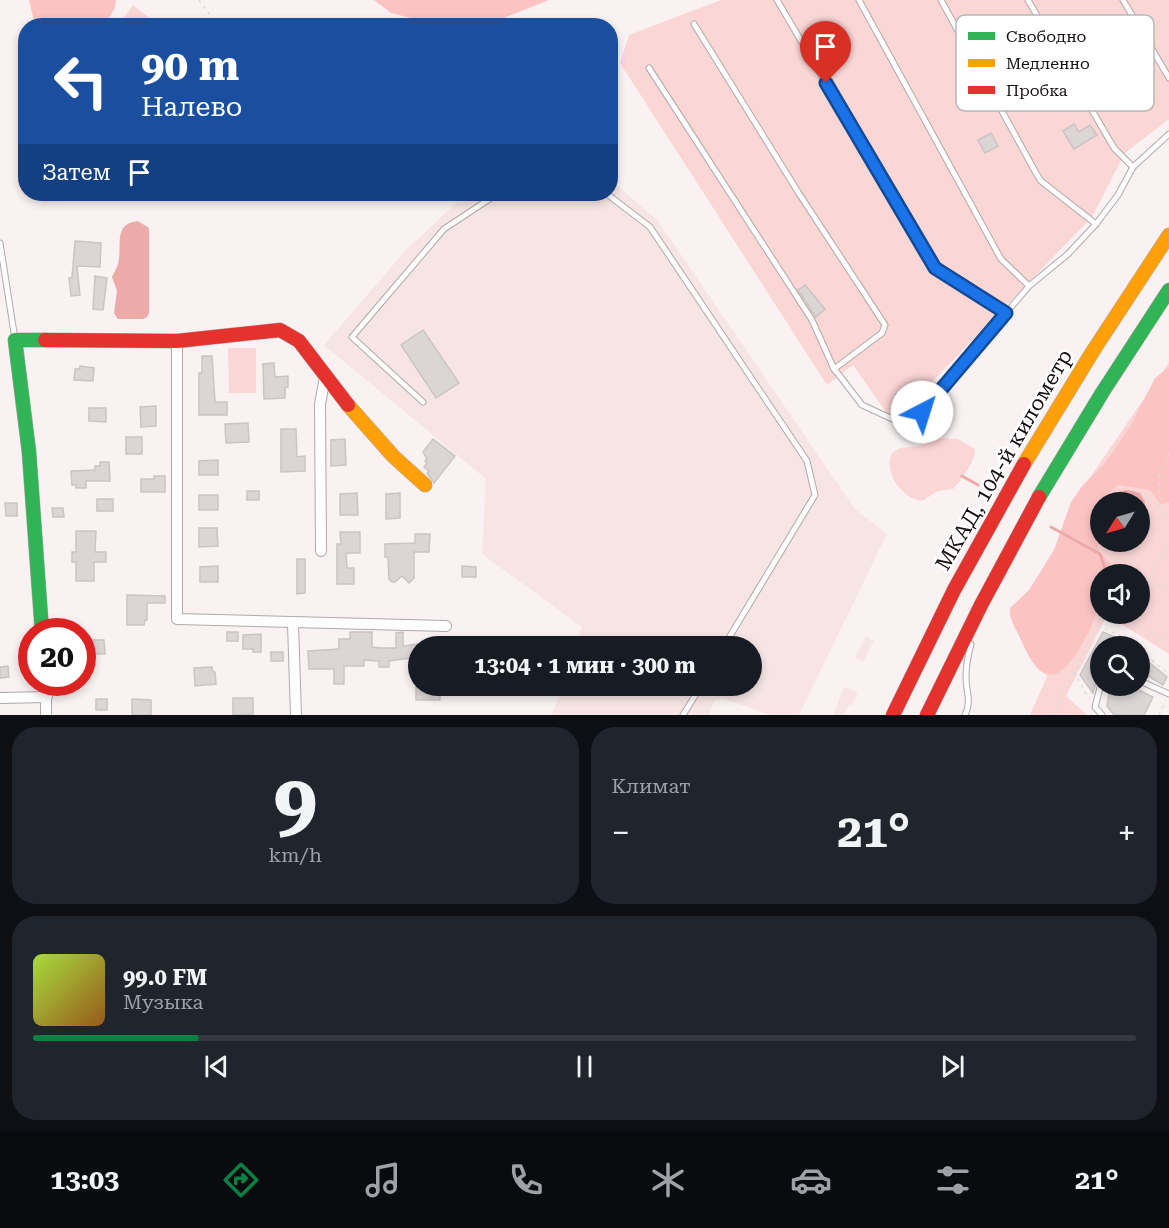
<!DOCTYPE html>
<html lang="ru">
<meta charset="utf-8">
<style>
body{margin:0;font-family:"Roboto Serif",serif;background:#20242c;color:#f1f3f6;height:100vh;display:flex;flex-direction:column;font-size:22px;white-space:nowrap}
*{box-sizing:border-box;margin:0}
p{font-size:20px;color:#9ea1a6}
.icon{flex:none;width:33px;height:33px;fill:none;stroke:currentColor;stroke-width:2;stroke-linecap:round;stroke-linejoin:round}
.map{position:relative;height:715px;overflow:hidden}
.side{display:flex;flex-direction:column;gap:12px;padding:12px;background:#0d0f14;flex:1}
.side>*{flex:none}
.banner{position:absolute;left:18px;top:18px;width:600px;height:183px;border-radius:24px;box-shadow:0 3px 9px #0003;background:#1a4fa0;color:#fff;overflow:hidden}
.needle{width:39px;rotate:233deg}
.buttons{position:absolute;left:1090px;top:492px;display:grid;gap:12px}
.buttons a{display:grid;place-items:center;width:60px;height:60px;border-radius:50%;background:#171b24;box-shadow:0 3px 9px #0003;font-size:30px}
.speed{position:absolute;left:18px;top:618px;display:flex;gap:12px;font-size:30px;font-weight:700;text-align:center}
.speed>*{display:grid;place-content:center;width:78px;height:78px;border-radius:50%;background:#171b24;box-shadow:0 3px 9px #0003;line-height:1}
.speed .limit{border:9px solid #d22;background:#fff;color:#111}
.pin{position:absolute;display:grid;place-items:center;width:51px;height:51px;color:#fff;margin:-62px -26px;border-radius:50% 50% 50% 0;rotate:-45deg;box-shadow:0 0 6px #0007}
.pin .icon{rotate:45deg}
.me{position:absolute;width:66px;margin:-33px;rotate:40deg;stroke-linejoin:round;filter:drop-shadow(0 0 4px #0008)}
.turn{display:flex;align-items:center;gap:21px;height:126px;padding:0 24px;font-size:27px}
.turn .icon{width:78px;height:78px;stroke-width:2.5}
.turn b{display:block;font-size:42px;line-height:51px}
.then{display:flex;align-items:center;height:57px;padding:0 24px;background:#0003;gap:12px;font-size:22px}
.big{font-size:45px;font-weight:700;line-height:1.1}
.side .widget{flex:1;display:flex;flex-direction:column;justify-content:center;gap:9px;min-width:0;padding:0 21px;border-radius:24px;background:#20242c}
.side .dial{align-items:center;gap:0}
.dial b{font-size:78px;line-height:1}
.song{display:flex;align-items:center;gap:18px}
.cover{width:72px;height:72px;border-radius:9px;background:linear-gradient(135deg,hsl(80 70% 55%),hsl(30 70% 35%))}
.played{height:6px;border-radius:3px;background:linear-gradient(90deg,#0b8043 15%,#363941 15%)}
.keys{display:flex;justify-content:space-around;direction:ltr}
.heat{display:flex;justify-content:space-between;align-items:center;font-size:33px;direction:ltr}
.side .tiles{flex:1;display:grid;gap:12px;grid-template-columns:1fr 1fr}
.widget:last-child{grid-column:span 2}
.trip{position:absolute;left:408px;top:636px;width:354px;height:60px;border-radius:30px;background:#171b24;box-shadow:0 3px 9px #0003;font-weight:700;line-height:60px;text-align:center}
.menu{display:flex;height:96px;justify-content:space-around;align-items:center;background:#090b0e;color:#9ea1a6}
.menu .icon{width:42px;height:42px}
.menu .active{color:#0b8043}
.menu b{font-size:27px;color:#f1f3f6}
.map>svg:first-child{display:block}
</style>
<div class="map">
<svg width="1169" height="715" viewBox="0 0 1169 715">
<rect width="100%" height="100%" fill="#faf2f2"/>
<g fill="#f7e5e5">
<polygon points="611,180 658,221 855,509 887,534 799,715 770,715 722,698 714,701 709,715 552,715 562,686 752,686 752,646 575,646 582,627 482,554 486,479 324,345 406,250 456,203 471,194 610,194"/>
<polygon points="866,636 874,641 863,662 855,657"/>
<polygon points="844,687 858,692 852,706 849,704 844,715 833,715"/>
</g>
<g fill="#fad6d5" fill-rule="evenodd">
<polygon points="721,0 1169,0 1169,119 1125,153 1092,217 893,422 853,365 827,385 620,63 629,35"/>
<polygon points="133,5 147,16 154,25 119,25"/>
<polygon points="228,348 256,348 256,393 229,393"/>
<path d="M 1169,362 L 1169,654 L 1107,615 L 1066,696 L 1087,715 L 1030,715 L 1050,670 L 1089,479 ZM 1101,502 L 1140,502 L 1140,542 L 1101,542 ZM 1101,574 L 1140,574 L 1140,614 L 1101,614 Z"/>
<path d="M 942,438 L 958,439 L 975,449 C 976,460 961,481 953,489 L 938,491 L 922,501 C 902,499 883,472 892,453 L 900,448 L 919,446 Z"/>
</g>
<g fill="#fbc4c3">
<path d="M 29,0 L 116,0 C 116,12 108,20 98,25 L 35,25 Z"/>
<polygon points="374,0 549,0 496,21 478,25 427,26 423,21 391,13"/>
<path d="M 1169,367 L 1169,502 L 1160,504 L 1150,490 L 1118,485 L 1096,503 L 1093,513 L 1095,535 L 1099,551 L 1110,563 L 1110,574 L 1101,574 C 1101,582 1102,590 1100,597 C 1097,616 1089,632 1080,648 C 1053,692 1037,677 1020,638 C 1016,628 1008,618 1010,608 L 1029,590 L 1054,550 L 1071,502 L 1083,485 L 1105,463 L 1131,425 L 1155,378 Z"/>
</g>
<g fill="#ecaaa8">
<path d="M 138,221 L 149,228 L 149,313 L 147,317 L 143,319 L 118,319 L 114,313 L 117,291 L 112,277 C 114,272 117,268 118,264 C 123,246 112,224 138,221 Z"/>
<path d="M 1128,490 L 1140,493 L 1145,502 L 1140,516 L 1140,502 L 1106,502 C 1111,494 1118,491 1128,490 Z"/>
</g>
<g fill="none" stroke-linecap="round" stroke-linejoin="round">
<g stroke="#ecaaa8" stroke-width="3">
<polyline points="962,476 978,485"/>
<polyline points="1051,527 1100,554 1107,574"/>
</g>
</g>
<g fill="#dcd5d5" stroke="#cbc4c4" stroke-width="1.5">
<polygon points="1074,124 1079,132 1090,125 1097,135 1074,149 1063,131"/>
<polygon points="991,133 998,146 985,153 978,140"/>
<polygon points="75,241 101,243 100,267 77,266 80,295 71,296 69,278 72,278"/>
<polygon points="95,276 107,278 103,310 93,309"/>
<polygon points="805,285 825,309 816,317 798,290"/>
<polygon points="423,330 459,383 436,398 401,345"/>
<polygon points="202,356 212,356 215,402 227,402 227,415 199,415 199,373 202,373"/>
<polygon points="274,363 275,377 288,376 288,387 285,388 285,398 264,399 263,364"/>
<polygon points="80,366 94,368 93,381 74,380 75,369 80,369"/>
<polygon points="156,406 156,426 141,427 140,407"/>
<polygon points="89,408 106,408 106,422 89,421"/>
<polygon points="248,423 249,442 226,443 225,424"/>
<polygon points="281,429 296,429 297,457 305,456 305,471 281,472"/>
<rect x="126" y="437" width="16" height="17"/>
<polygon points="345,439 346,465 331,466 331,440"/>
<polygon points="433,439 455,456 434,483 427,473 429,471 424,467 427,463 425,461 427,459 423,452"/>
<polygon points="218,460 218,475 199,475 199,461"/>
<polygon points="100,462 109,462 110,481 86,481 86,488 76,488 76,485 72,485 71,471 95,470 95,466 100,466"/>
<polygon points="154,476 165,476 165,492 141,492 141,479 154,479"/>
<rect x="247" y="491" width="12" height="9"/>
<polygon points="357,493 358,515 340,515 340,494"/>
<polygon points="400,493 400,518 386,519 386,494"/>
<rect x="199" y="495" width="19" height="15"/>
<rect x="97" y="499" width="16" height="12"/>
<polygon points="5,503 17,503 17,516 6,516"/>
<polygon points="52,508 63,508 64,517 53,517"/>
<polygon points="199,528 217,528 218,546 199,547"/>
<polygon points="76,531 96,531 95,552 106,552 106,562 94,562 94,581 76,581 76,562 72,562 72,552 76,552"/>
<polygon points="340,532 360,532 360,553 346,553 347,568 354,568 354,584 337,584 337,544 341,544"/>
<polygon points="415,534 430,534 429,552 414,552 414,578 409,583 402,576 395,582 392,582 389,579 388,557 385,557 385,544 415,543"/>
<polygon points="297,559 305,559 305,593 297,594"/>
<polygon points="218,566 218,582 200,582 200,567"/>
<polygon points="462,566 476,567 476,577 462,577"/>
<polygon points="127,595 165,596 165,603 147,603 147,620 145,620 144,625 127,625"/>
<rect x="227" y="632" width="11" height="9"/>
<polygon points="350,632 372,632 372,647 381,648 396,648 396,633 403,632 403,646 418,644 418,657 389,661 389,667 379,667 379,661 364,660 364,666 344,666 344,684 334,684 334,669 309,669 308,651 339,649 339,639 350,639"/>
<polygon points="1103,632 1119,639 1129,646 1101,646 1101,678 1096,682 1093,693 1080,675"/>
<polygon points="261,634 261,652 253,652 253,649 243,649 243,635"/>
<polygon points="89,640 104,640 105,654 90,654"/>
<rect x="271" y="652" width="12" height="9"/>
<polygon points="1140,655 1167,677 1163,685 1140,671"/>
<polygon points="8,666 9,677 0,678 0,667"/>
<polygon points="212,667 213,672 215,672 216,684 195,686 194,668"/>
<rect x="416" y="686" width="24" height="14"/>
<polygon points="1118,686 1131,686 1153,697 1144,715 1114,715 1107,706 1109,694"/>
<polygon points="233,698 253,698 253,714 233,715"/>
<rect x="96" y="699" width="11" height="11"/>
<polygon points="132,699 151,700 151,715 132,715"/>
</g>
<g fill="none" stroke-linecap="round" stroke-linejoin="round">
<defs>
<g id="lane">
<polyline points="777,0 935,268 1006,313"/>
<polyline points="859,0 1001,259 1029,286"/>
<polyline points="941,0 1036,173 1041,181 1096,224"/>
<polyline points="1028,0 1114,148 1133,167"/>
<polyline points="1123,0 1169,78"/>
<polyline points="694,24 798,192 885,325 882,333 834,369"/>
<polyline points="649,68 812,320 834,369 839,375 862,405 899,422 913,420 922,412 1029,286 1068,254 1096,224 1118,195 1133,167 1169,134"/>
<polyline points="607,194 650,227 807,461 815,495 724,646"/>
<polyline points="0,243 15,339"/>
<polyline points="423,402 352,337 444,229 497,194"/>
<polyline points="1140,681 1169,694"/>
<polyline points="1101,684 1095,707 1102,715"/>
<polyline points="683,715 701,686"/>
<path d="M 965,715 C 972,700 966,693 966,677 C 966,666 968,655 971,644"/>
</g>
<g id="street">
<polyline points="177,341 177,619 446,626"/>
<polyline points="321,551 320,404 325,377"/>
<polyline points="293,624 296,715"/>
<polyline points="46,682 46,715"/>
<polyline points="0,698 47,697"/>
</g>
<g id="fast">
<polyline points="1039,497 1102,393 1169,290"/>
<polyline points="42,632 29,452 15,340 45,340"/>
</g>
<g id="slow">
<polyline points="348,405 393,456 425,485"/>
<polyline points="1024,464 1093,351 1169,235"/>
</g>
<g id="jam">
<polyline points="45,340 177,341 280,330 299,341 348,405"/>
<polyline points="893,715 954,590 1024,464"/>
<polyline points="927,715 981,605 1039,497"/>
</g>
</defs>
<use href="#lane" stroke="#b0a9a9" stroke-width="7"/>
<use href="#street" stroke="#b0a9a9" stroke-width="12"/>
<use href="#fast" stroke="#b0a9a9" stroke-width="15"/>
<use href="#slow" stroke="#b0a9a9" stroke-width="15"/>
<use href="#jam" stroke="#b0a9a9" stroke-width="15"/>
<g stroke="#dfdddd" stroke-width="1.5" stroke-dasharray="3 4.5" stroke-linecap="butt">
<polyline points="199,0 218,26"/>
<polyline points="1157,508 1169,515"/>
<polyline points="1140,540 1160,500 1159,478 1169,453"/>
<polyline points="1123,574 1139,542"/>
<polyline points="1148,581 1169,593"/>
<polyline points="1140,592 1169,544"/>
<polyline points="1127,614 1124,618 1169,641"/>
<polyline points="1098,626 1119,635 1134,646"/>
<polyline points="1140,651 1169,674"/>
<polyline points="1074,672 1089,699"/>
<polyline points="1052,715 1103,614"/>
<polyline points="1159,715 1166,700"/>
</g>
<use href="#lane" stroke="#fefdfd" stroke-width="5"/>
<use href="#street" stroke="#fefdfd" stroke-width="10"/>
<use href="#fast" stroke="#30b455" stroke-width="14"/>
<use href="#slow" stroke="#ff9f0a" stroke-width="14"/>
<use href="#jam" stroke="#e5322d" stroke-width="14"/>
</g>
<g fill="none" stroke-linecap="round" stroke-linejoin="round">
<defs>
<polyline id="route" points="826,83 935,268 1006,313 922,412"/>
</defs>
<use href="#route" stroke="#114b97" stroke-width="15"/>
<use href="#route" stroke="#1a73e8" stroke-width="10"/>
</g>
<g text-anchor="middle" stroke-width="5" stroke-linejoin="round" paint-order="stroke">
<g font-size="21" fill="#150f0f" stroke="#fff">
<text transform="translate(1004 460) rotate(-60)" y="7">МКАД, 104-й километр</text>
</g>
</g>
<rect x="956" y="15" width="198" height="96" rx="9" fill="#fff" stroke="#b9b7b7" stroke-width="1.5"/>
<rect x="968" y="32" width="27" height="8" fill="#30b455"/>
<rect x="968" y="59" width="27" height="8" fill="#ff9f0a"/>
<rect x="968" y="86" width="27" height="8" fill="#e5322d"/>
<g font-size="16" fill="#150f0f">
<text x="1006" y="42">Свободно</text>
<text x="1006" y="69">Медленно</text>
<text x="1006" y="96">Пробка</text>
</g>
</svg>
<div class="buttons">
<a><svg class="needle" viewBox="-14 -14 28 28"><path d="M0-13l5 13h-10z" fill="#e53935"/><path d="M0 13l5-13h-10z" fill="#9ea1a6"/></svg></a>
<a><svg class="icon" aria-label="sound" viewBox="0 0 24 24"><path d="M4 9h4l5-4v14l-5-4H4zM17 9q2 3 0 6"/></svg></a>
<a><svg class="icon" aria-label="search" viewBox="0 0 24 24"><circle cx="10" cy="10" r="6"/><path d="M15 15l6 6"/></svg></a>
</div>
<div class="speed"><div class="limit">20</div></div>
<div class="pin" style="left:826px;top:83px;background:#d93025"><svg class="icon" aria-label="arrive" viewBox="0 0 24 24"><path d="M6 21V4h12l-3 4 3 4H6"/></svg></div>
<svg class="me" style="left:922px;top:412px" viewBox="-20 -20 40 40"><circle r="19" fill="#fff"/><path d="M0-13L10 11 0 6-10 11z" fill="#1a73e8"/></svg>
<div class="trip">13:04 · 1 мин · 300 m</div>
<div class="banner">
<div class="turn"><svg class="icon" aria-label="left" viewBox="0 0 24 24"><path d="M17 20v-9H6M10 6l-5 5 5 5"/></svg><div><b>90 m</b>Налево</div></div>
<div class="then">Затем<svg class="icon" aria-label="arrive" viewBox="0 0 24 24"><path d="M6 21V4h12l-3 4 3 4H6"/></svg></div>
</div>
</div>
<section class="side">
<div class="tiles">
<div class="widget dial"><b>9</b><p>km/h</p></div>
<div class="widget"><p>Климат</p>
<div class="heat"><a>−</a><b class="big">21°</b><a>+</a></div>
</div>
<div class="widget">
<div class="song"><i class="cover"></i><div><b>99.0 FM</b><p>Музыка</p></div></div>
<div class="played"></div>
<div class="keys"><svg class="icon" aria-label="previous" viewBox="0 0 24 24"><path d="M18 5L8 12l10 7zM5 5v14"/></svg><svg class="icon" aria-label="pause" viewBox="0 0 24 24"><path d="M8 5v14M16 5v14"/></svg><svg class="icon" aria-label="next" viewBox="0 0 24 24"><path d="M6 5l10 7-10 7zM19 5v14"/></svg></div>
</div>
</div>
</section>
<nav class="menu">
<b>13:03</b>
<svg class="icon active" aria-label="directions" viewBox="0 0 24 24"><path d="M12 3l9 9-9 9-9-9zM9 14v-3h6M13 9l2 2-2 2"/></svg>
<svg class="icon" aria-label="music" viewBox="0 0 24 24"><path d="M9 18V5l10-2v13"/><circle cx="6" cy="18" r="3"/><circle cx="16" cy="16" r="3"/></svg>
<svg class="icon" aria-label="phone" viewBox="0 0 24 24"><path d="M5 4h4l2 5-3 2q2 4 5 5l2-3 5 2v4C11 20 4 13 5 4z"/></svg>
<svg class="icon" aria-label="climate" viewBox="0 0 24 24"><path d="M12 3v18M4 7l16 10M4 17L20 7"/></svg>
<svg class="icon" aria-label="car" viewBox="0 0 24 24"><path d="M5 17H2v-5l4-1 3-4h7l3 4 3 1v5h-3M9 17h6M6 11h13"/><circle cx="7" cy="17" r="2"/><circle cx="17" cy="17" r="2"/></svg>
<svg class="icon" aria-label="filters" viewBox="0 0 24 24"><path d="M4 7h16M4 17h16"/><circle cx="9" cy="7" r="2"/><circle cx="15" cy="17" r="2"/></svg>
<b>21°</b>
</nav>
